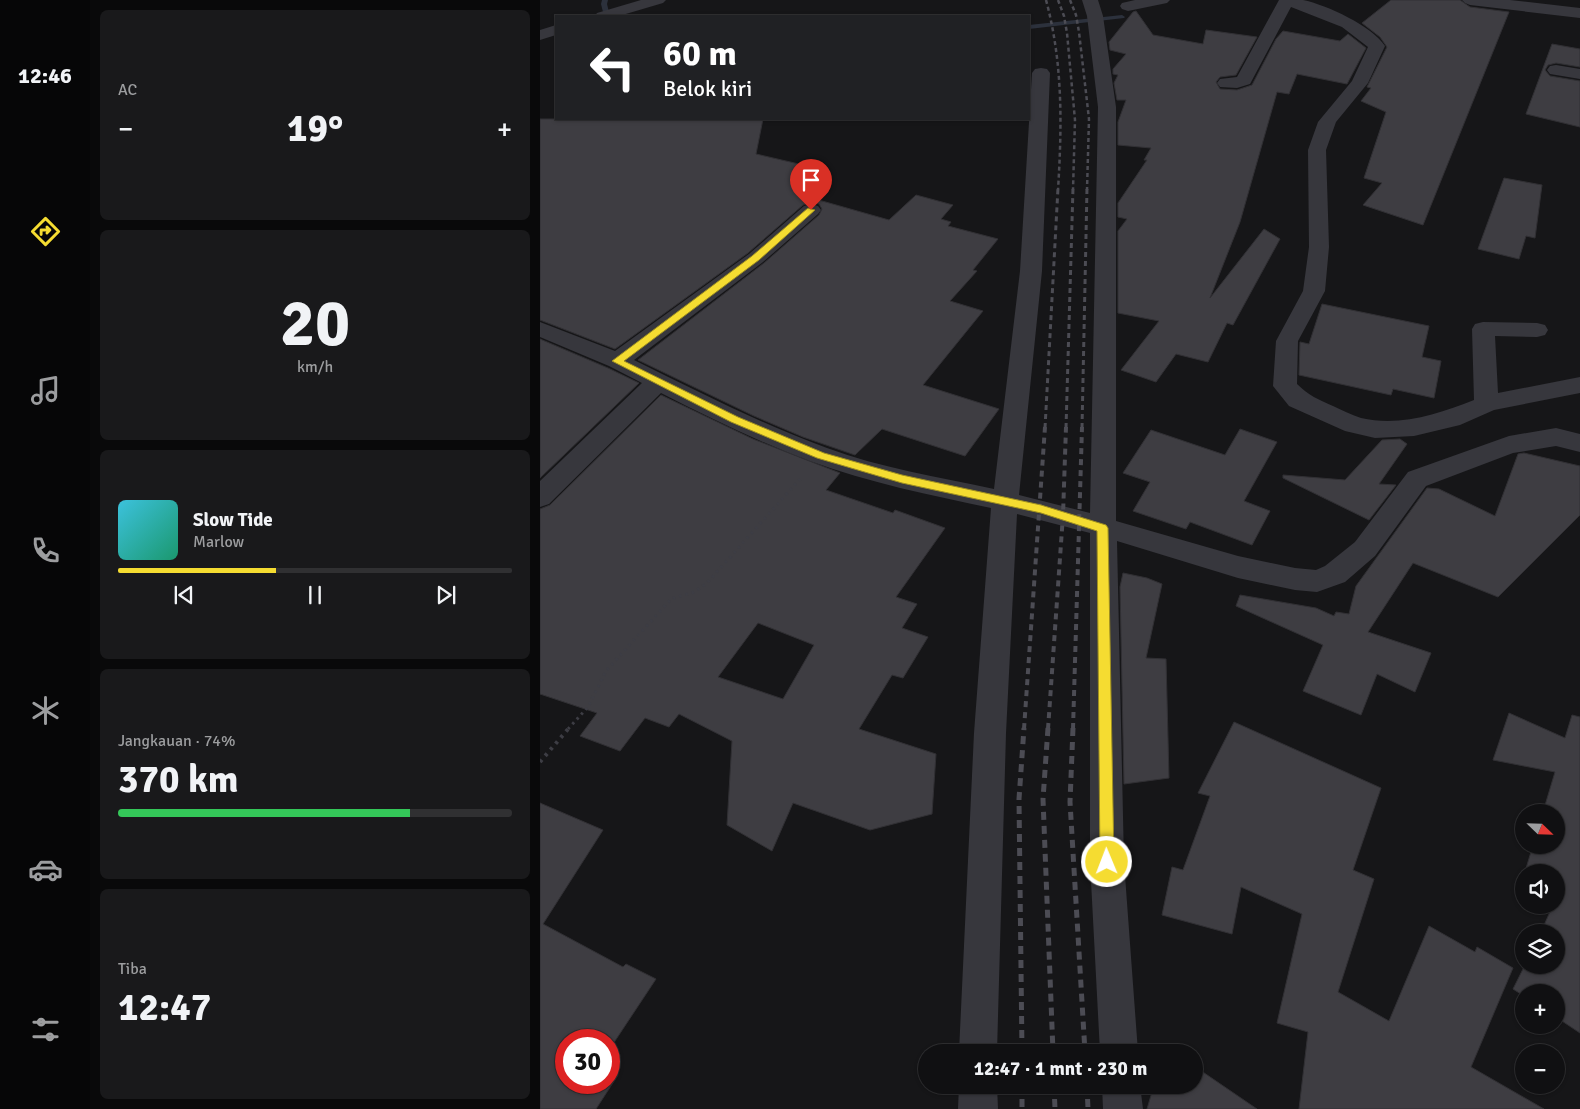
<!DOCTYPE html>
<html lang="id">
<meta charset="utf-8">
<style>
body{margin:0;font-family:Signika,sans-serif;background:#19191b;color:#f1f3f6;height:100vh;display:flex;flex-direction:column;font-size:19px;white-space:nowrap}
*{box-sizing:border-box;margin:0}
p{font-size:16px;color:#9c9d9f}
.icon{flex:none;width:28px;height:28px;fill:none;stroke:currentColor;stroke-width:2;stroke-linecap:round;stroke-linejoin:round}
.map{position:relative;flex:1;overflow:hidden}
.sheet{display:flex;flex-direction:column;gap:10px;padding:10px;background:#09090a;width:450px}
.sheet>*{flex:none}
.guide{position:absolute;left:15px;top:15px;width:475px;height:105px;border-radius:0px;box-shadow:0 1px 4px #0004,0 0 0 1px #303032;background:#202124;color:#fff;overflow:hidden}
.needle{width:32px;rotate:113deg}
.buttons{position:absolute;left:975px;top:804px;display:grid;gap:10px}
.buttons a{display:grid;place-items:center;width:50px;height:50px;border-radius:50%;background:#101012;box-shadow:0 1px 4px #0004,0 0 0 1px #303032;font-size:25px}
.speed{position:absolute;left:15px;top:1029px;display:flex;gap:10px;font-size:25px;font-weight:700;text-align:center}
.speed>*{display:grid;place-content:center;width:65px;height:65px;border-radius:50%;background:#101012;box-shadow:0 1px 4px #0004,0 0 0 1px #303032;line-height:1}
.speed .limit{border:8px solid #d22;background:#fff;color:#111}
.pin{position:absolute;display:grid;place-items:center;width:42px;height:42px;color:#fff;margin:-51px -21px;border-radius:50% 50% 50% 0;rotate:-45deg;box-shadow:0 0 5px #0007}
.pin .icon{rotate:45deg}
.me{position:absolute;width:55px;margin:-28px;rotate:359deg;stroke-linejoin:round;filter:drop-shadow(0 0 4px #0008)}
.turn{display:flex;align-items:center;gap:18px;height:105px;padding:0 25px;font-size:22px}
.turn .icon{width:65px;height:65px;stroke-width:2.5}
.turn b{display:block;font-size:35px;line-height:42px}
.big{font-size:38px;font-weight:700;line-height:1.1}
.sheet .card{flex:1;display:flex;flex-direction:column;justify-content:center;gap:8px;min-width:0;padding:0 18px;border-radius:8px;background:#19191b}
.sheet .dial{align-items:center;gap:0}
.dial b{font-size:65px;line-height:1}
.song{display:flex;align-items:center;gap:15px}
.cover{width:60px;height:60px;border-radius:8px;background:linear-gradient(135deg,hsl(190 70% 55%),hsl(160 70% 35%))}
.played{height:5px;border-radius:2px;background:linear-gradient(90deg,#f5dc31 40%,#303032 40%)}
.keys{display:flex;justify-content:space-around;direction:ltr}
.heat{display:flex;justify-content:space-between;align-items:center;font-size:28px;direction:ltr}
.charge{height:8px;border-radius:4px;background:linear-gradient(90deg,#34c759 74%,#303032 0)}
.trip{position:absolute;left:378px;top:1044px;width:285px;height:50px;border-radius:25px;background:#101012;box-shadow:0 1px 4px #0004,0 0 0 1px #303032;font-weight:700;line-height:50px;text-align:center}
main{display:flex;flex:1;min-height:0}
.tabs{display:flex;flex-direction:column;width:90px;justify-content:space-around;align-items:center;background:#060607;color:#9c9d9f}
.tabs .icon{width:35px;height:35px}
.tabs .selected{color:#f5dc31}
.tabs b{font-size:22px;color:#f1f3f6}
.map>svg:first-child{display:block}
</style>
<main>
<nav class="tabs">
<b>12:46</b>
<svg class="icon selected" aria-label="directions" viewBox="0 0 24 24"><path d="M12 3l9 9-9 9-9-9zM9 14v-3h6M13 9l2 2-2 2"/></svg>
<svg class="icon" aria-label="music" viewBox="0 0 24 24"><path d="M9 18V5l10-2v13"/><circle cx="6" cy="18" r="3"/><circle cx="16" cy="16" r="3"/></svg>
<svg class="icon" aria-label="phone" viewBox="0 0 24 24"><path d="M5 4h4l2 5-3 2q2 4 5 5l2-3 5 2v4C11 20 4 13 5 4z"/></svg>
<svg class="icon" aria-label="climate" viewBox="0 0 24 24"><path d="M12 3v18M4 7l16 10M4 17L20 7"/></svg>
<svg class="icon" aria-label="car" viewBox="0 0 24 24"><path d="M5 17H2v-5l4-1 3-4h7l3 4 3 1v5h-3M9 17h6M6 11h13"/><circle cx="7" cy="17" r="2"/><circle cx="17" cy="17" r="2"/></svg>
<svg class="icon" aria-label="filters" viewBox="0 0 24 24"><path d="M4 7h16M4 17h16"/><circle cx="9" cy="7" r="2"/><circle cx="15" cy="17" r="2"/></svg>
</nav>
<section class="sheet">
<div class="card"><p>AC</p>
<div class="heat"><a>−</a><b class="big">19°</b><a>+</a></div>
</div>
<div class="card dial"><b>20</b><p>km/h</p></div>
<div class="card">
<div class="song"><i class="cover"></i><div><b>Slow Tide</b><p>Marlow</p></div></div>
<div class="played"></div>
<div class="keys"><svg class="icon" aria-label="previous" viewBox="0 0 24 24"><path d="M18 5L8 12l10 7zM5 5v14"/></svg><svg class="icon" aria-label="pause" viewBox="0 0 24 24"><path d="M8 5v14M16 5v14"/></svg><svg class="icon" aria-label="next" viewBox="0 0 24 24"><path d="M6 5l10 7-10 7zM19 5v14"/></svg></div>
</div>
<div class="card"><p>Jangkauan · 74%</p><b class="big">370 km</b><div class="charge"></div></div>
<div class="card"><p>Tiba</p><b class="big">12:47</b></div>
</section>
<div class="map">
<svg width="1040" height="1109" viewBox="0 0 1040 1109">
<rect width="100%" height="100%" fill="#161618"/>
<g fill="none" stroke-linecap="round" stroke-linejoin="round">
<g fill="#2c313c" fill-rule="evenodd">
<polygon points="62,0 68,0 67,4 70,16 64,16 61,4"/>
<polygon points="582,15 585,17 584,18 489,29 489,25"/>
</g>
</g>
<g fill="#3e3d42" stroke="#313034" fill-rule="evenodd">
<polygon points="851,0 920,0 930,7 969,12 883,225 823,205 842,183 824,178 846,112 821,101 831,88 827,87 847,47 840,37 822,23"/>
<polygon points="596,11 613,35 663,44 666,30 717,37 696,75 680,77 676,82 680,89 697,90 712,85 736,39 743,31 800,41 808,34 826,48 807,84 757,74 749,94 737,92 700,222 670,298 724,229 740,239 693,325 687,323 668,362 636,354 616,382 581,370 619,321 578,313 578,231 587,219 578,217 578,203 607,160 604,160 611,148 578,145 578,122 586,100 577,100 574,83 578,75 573,74 573,69 586,54 570,50 569,42 593,12"/>
<polygon points="1012,44 1040,49 1040,67 1016,63 1008,65 1005,70 1010,76 1040,81 1040,127 986,114"/>
<polygon points="0,119 223,119 216,154 276,168 263,181 280,187 268,197 349,220 376,195 413,205 401,219 411,222 408,226 458,239 433,270 437,271 410,301 443,311 383,385 459,409 425,456 342,429 315,455 263,437 214,416 98,360 224,263 279,215 282,209 279,204 272,202 263,205 208,253 75,349 0,320"/>
<polygon points="964,178 1002,185 995,238 986,236 979,259 938,249"/>
<polygon points="782,304 889,326 882,357 901,361 894,398 853,389 851,395 759,375 760,342 769,344"/>
<polygon points="0,339 68,368 99,383 0,478"/>
<path d="M 121,395 L 213,439 L 300,473 L 286,490 L 353,513 L 355,510 L 405,528 L 356,597 L 377,604 L 362,628 L 388,637 L 363,678 L 352,675 L 319,729 L 396,754 L 392,814 L 330,830 L 253,803 L 232,851 L 187,825 L 192,741 L 139,714 L 129,727 L 105,718 L 80,751 L 40,736 L 57,713 L 0,694 L 0,509 L 10,505 ZM 218,623 L 274,645 L 243,699 L 178,677 Z"/>
<polygon points="700,429 737,442 704,501 730,511 712,545 650,522 646,529 593,511 610,482 583,473 611,430 685,455"/>
<polygon points="860,439 867,444 839,484 856,485 829,520 743,478 743,475 805,480 842,440"/>
<polygon points="984,453 1040,466 1040,515 958,597 873,563 828,632 891,653 875,692 837,674 821,715 763,691 783,645 696,606 700,595 776,608 794,616 796,612 809,614 816,586 887,488 899,489 955,516 978,454"/>
<polygon points="583,573 607,578 622,584 606,658 626,659 629,778 584,784 580,587"/>
<polygon points="969,713 1025,738 1032,715 1040,717 1040,1033 1016,1017 1016,992 984,992 984,996 973,989 985,965 1016,965 1016,932 1001,932 1013,905 1016,905 1016,872 985,872 993,845 1016,845 1016,812 1003,812 1015,772 953,760"/>
<polygon points="694,722 841,788 813,870 834,879 798,992 849,1021 889,926 935,952 937,947 973,968 931,1067 1004,1109 759,1109 768,1032 737,1023 762,914 701,887 692,934 622,915 632,867 643,870 670,796 658,793"/>
<polygon points="0,803 63,830 3,924 83,967 86,964 116,979 69,1050 69,1040 26,1040 26,1082 69,1082 69,1070 78,1075 56,1109 0,1109"/>
<polygon points="654,1066 717,1109 607,1109 614,1085 654,1085"/>
</g>
<g fill="none" stroke-linecap="round" stroke-linejoin="round">
<polyline stroke="#3d3d44" stroke-width="3" stroke-dasharray="2.5 4" stroke-linecap="butt" points="28,729 48,707 66,671 131,599 154,592 166,584 260,479"/>
<polyline stroke="#3d3d44" stroke-width="4" stroke-dasharray="3 5" stroke-linecap="butt" points="0,762 29,728"/>
<g fill="#37373d" fill-rule="evenodd">
<polygon points="101,0 126,0 123,3 79,16 55,16 57,13"/>
<path d="M 542,0 L 558,0 L 563,16 L 576,107 L 576,521 L 698,556 L 755,568 L 776,570 L 785,566 L 815,542 L 868,472 L 969,436 L 1016,428 L 1040,434 L 1040,452 L 1016,446 L 973,453 L 886,486 L 835,556 L 805,582 L 777,592 L 755,590 L 698,578 L 577,541 L 584,862 L 598,1052 L 560,1052 L 550,862 L 550,533 L 477,514 L 466,733 L 457,1052 L 419,1052 L 434,733 L 451,508 C 391,495 329,483 270,461 C 219,442 170,418 121,393 L 9,504 L 0,507 L 0,481 L 102,383 L 69,366 L 0,337 L 0,322 L 75,351 L 209,254 L 264,206 L 271,204 L 278,206 L 281,210 L 278,214 L 223,262 L 94,360 C 157,391 221,424 287,448 C 341,468 398,477 454,489 L 480,271 L 492,73 L 495,69 L 501,68 L 507,69 L 510,73 L 502,271 L 479,495 L 550,513 L 558,107 L 547,16 Z"/>
<polygon points="595,0 630,0 627,3 588,11 582,9 580,6 582,3"/>
<path d="M 739,0 C 747,0 756,0 763,0 C 787,5 832,26 845,46 L 828,83 L 796,122 L 786,150 L 789,247 L 785,291 L 758,341 L 757,384 C 768,395 779,400 793,406 C 802,410 812,415 821,418 C 859,427 899,414 934,400 L 932,329 L 935,324 L 943,322 L 997,323 L 1005,325 L 1008,330 L 1005,335 L 997,337 L 955,336 L 958,393 L 1040,377 L 1040,393 L 954,410 L 920,425 L 874,436 L 835,438 L 805,431 L 749,406 L 733,386 L 736,341 L 763,291 L 769,247 L 768,150 L 778,122 L 812,81 L 828,47 L 802,27 L 751,7 L 710,84 L 697,88 L 680,87 L 677,83 L 680,79 L 697,77 Z"/>
<polygon points="922,0 970,0 1040,8 1040,18 930,5 925,3"/>
<polygon points="16,25 16,35 0,40 0,30"/>
<polygon points="1016,65 1040,69 1040,79 1010,74 1007,70 1010,66"/>
<polygon points="419,1085 457,1085 458,1109 418,1109"/>
<polygon points="562,1085 600,1085 603,1109 563,1109"/>
</g>
<g stroke="#4c4c54" stroke-width="2.5" stroke-dasharray="4 3" stroke-linecap="butt">
<path d="M 506,0 C 523,63 522,125 518,190"/>
<polyline points="518,0 524,16 527,33 535,120 533,190"/>
<polyline points="530,0 536,15 539,32 549,119 547,190"/>
</g>
<g stroke="#4c4c54" stroke-width="3" stroke-dasharray="5 4" stroke-linecap="butt">
<polyline points="505,428 518,188"/>
<polyline points="526,428 533,188"/>
<polyline points="542,428 547,188"/>
</g>
<g stroke="#4c4c54" stroke-width="4" stroke-dasharray="6 5" stroke-linecap="butt">
<polyline points="484,729 505,427"/>
<polyline points="508,729 523,515 526,427"/>
<polyline points="533,729 542,427"/>
</g>
<g stroke="#4c4c54" stroke-width="5" stroke-dasharray="8 6" stroke-linecap="butt">
<polyline points="508,728 503,799 513,1052"/>
<polyline points="533,728 530,802 545,1052"/>
<polyline points="482,1052 479,799 484,728"/>
<polyline points="482,1085 482,1109"/>
<polyline points="514,1085 515,1109"/>
<polyline points="547,1085 548,1109"/>
</g>
</g>
<polygon fill="#f5dc31" stroke="#9f8f20" points="268,208 275,210 219,260 84,361 198,417 284,453 362,475 501,505 566,525 568,528 574,862 572,867 567,869 562,867 560,862 557,531 501,513 362,483 277,458 191,422 72,361 212,256"/>
</svg>
<div class="buttons">
<a><svg class="needle" viewBox="-14 -14 28 28"><path d="M0-13l5 13h-10z" fill="#e53935"/><path d="M0 13l5-13h-10z" fill="#9c9d9f"/></svg></a>
<a><svg class="icon" aria-label="sound" viewBox="0 0 24 24"><path d="M4 9h4l5-4v14l-5-4H4zM17 9q2 3 0 6"/></svg></a>
<a><svg class="icon" aria-label="layers" viewBox="0 0 24 24"><path d="M12 4l9 5-9 5-9-5zM3 14l9 5 9-5"/></svg></a>
<a>+</a>
<a>−</a>
</div>
<div class="speed"><div class="limit">30</div></div>
<div class="pin" style="left:271px;top:210px;background:#d93025"><svg class="icon" aria-label="arrive" viewBox="0 0 24 24"><path d="M6 21V4h12l-3 4 3 4H6"/></svg></div>
<svg class="me" style="left:567px;top:862px" viewBox="-20 -20 40 40"><circle r="17" fill="#f5dc31" stroke="#fff" stroke-width="3"/><path d="M0-11L8 9 0 5-8 9z" fill="#fff"/></svg>
<div class="trip">12:47 · 1 mnt · 230 m</div>
<div class="guide">
<div class="turn"><svg class="icon" aria-label="left" viewBox="0 0 24 24"><path d="M17 20v-9H6M10 6l-5 5 5 5"/></svg><div><b>60 m</b>Belok kiri</div></div>
</div>
</div>
</main>
